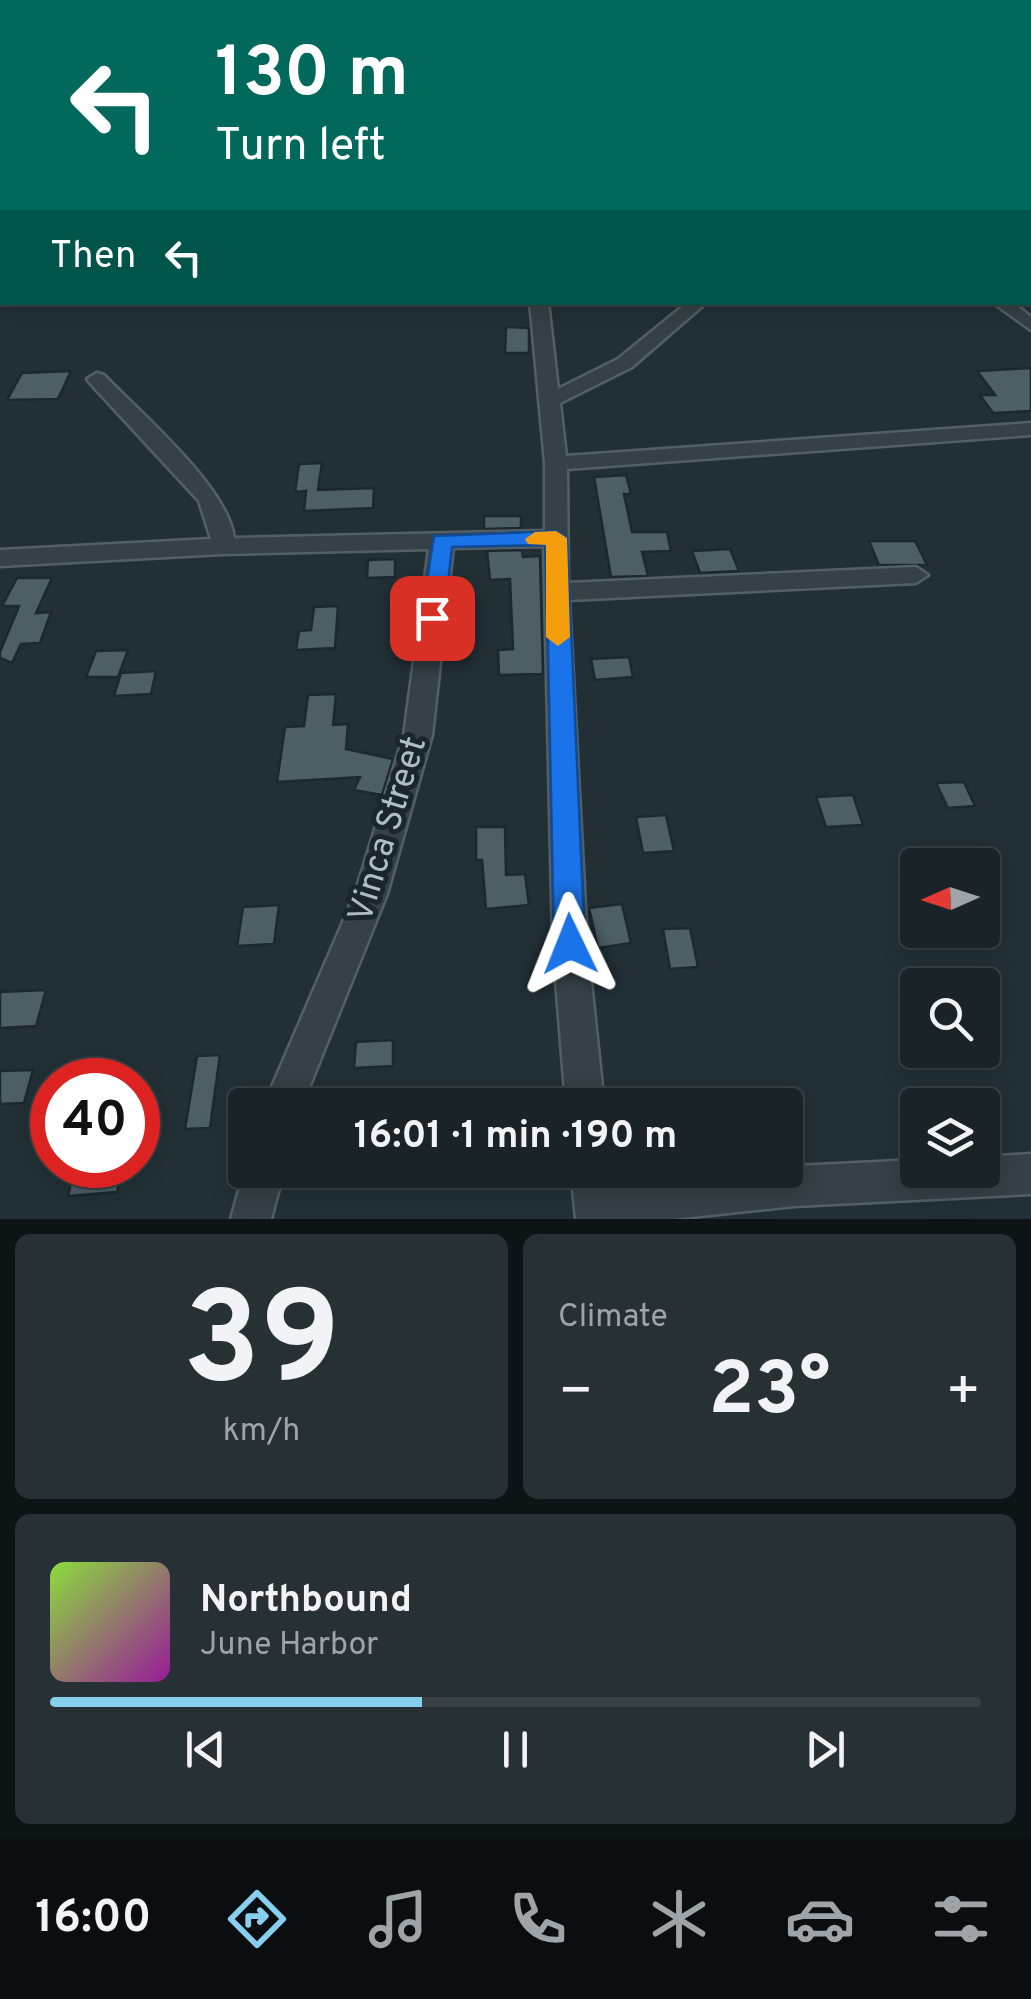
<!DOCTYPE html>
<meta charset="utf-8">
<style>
body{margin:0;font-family:Overpass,sans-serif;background:#273034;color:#f1f3f6;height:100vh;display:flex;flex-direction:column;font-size:38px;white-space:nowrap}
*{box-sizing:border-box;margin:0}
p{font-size:32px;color:#9fa4a8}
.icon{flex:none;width:55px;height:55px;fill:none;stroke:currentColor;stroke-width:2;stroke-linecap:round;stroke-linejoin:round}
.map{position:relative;height:1219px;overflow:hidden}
.sheet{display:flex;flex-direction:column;gap:15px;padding:15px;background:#0e1416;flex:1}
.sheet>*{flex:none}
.banner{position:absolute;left:0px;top:0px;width:1032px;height:305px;box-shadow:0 5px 25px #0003,0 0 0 2px #384145;background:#00695c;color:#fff;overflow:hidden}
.needle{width:65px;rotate:267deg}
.buttons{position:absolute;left:900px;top:848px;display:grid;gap:20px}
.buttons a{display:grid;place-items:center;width:100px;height:100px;border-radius:10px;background:#1a2428;box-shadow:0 5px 25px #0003,0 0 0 2px #384145;font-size:50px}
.speed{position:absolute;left:30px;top:1058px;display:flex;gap:20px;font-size:50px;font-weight:700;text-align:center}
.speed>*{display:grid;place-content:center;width:130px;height:130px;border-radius:50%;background:#1a2428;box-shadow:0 5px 25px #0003,0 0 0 2px #384145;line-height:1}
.speed .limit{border:15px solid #d22;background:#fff;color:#111}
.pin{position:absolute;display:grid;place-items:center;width:85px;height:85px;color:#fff;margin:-42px;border-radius:20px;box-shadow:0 5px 15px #0006}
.me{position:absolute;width:110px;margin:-55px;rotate:358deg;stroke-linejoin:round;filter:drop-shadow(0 0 8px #0008)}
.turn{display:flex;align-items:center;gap:35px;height:210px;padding:0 50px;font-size:45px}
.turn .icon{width:130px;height:130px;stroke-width:2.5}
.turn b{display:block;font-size:70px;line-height:85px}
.then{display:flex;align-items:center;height:95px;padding:0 50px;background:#0003;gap:20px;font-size:38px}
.big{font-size:75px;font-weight:700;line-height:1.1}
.sheet .tile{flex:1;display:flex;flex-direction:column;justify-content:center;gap:15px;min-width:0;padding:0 35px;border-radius:15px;background:#273034}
.sheet .dial{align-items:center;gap:0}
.dial b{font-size:130px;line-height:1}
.song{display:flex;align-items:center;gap:30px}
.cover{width:120px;height:120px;border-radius:15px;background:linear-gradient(135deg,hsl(90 70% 55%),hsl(300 70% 35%))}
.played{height:10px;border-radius:5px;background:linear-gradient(90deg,#88cfef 40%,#384145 40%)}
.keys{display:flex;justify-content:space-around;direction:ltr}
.heat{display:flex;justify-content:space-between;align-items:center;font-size:55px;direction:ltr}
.sheet .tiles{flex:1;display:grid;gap:15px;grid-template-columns:1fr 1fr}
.tile:last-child{grid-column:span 2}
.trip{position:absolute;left:228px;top:1088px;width:575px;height:100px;border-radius:10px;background:#1a2428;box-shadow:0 5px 25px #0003,0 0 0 2px #384145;font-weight:700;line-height:100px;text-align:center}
.menu{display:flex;height:160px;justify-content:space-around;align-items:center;background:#0a0e10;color:#9fa4a8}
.menu .icon{width:70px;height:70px}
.menu .current{color:#88cfef}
.menu b{font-size:45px;color:#f1f3f6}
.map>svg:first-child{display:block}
</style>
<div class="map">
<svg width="1031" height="1219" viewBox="0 0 1031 1219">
<rect width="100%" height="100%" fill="#223036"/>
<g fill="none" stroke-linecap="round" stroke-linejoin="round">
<g fill="#36515c" fill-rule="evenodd">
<polygon points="879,0 897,0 898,2 881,2"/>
<rect x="1030" y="68" width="1" height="13"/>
</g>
</g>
<g fill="#4d5e64" stroke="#1c282d" stroke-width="2.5">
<polygon points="506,327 529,328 529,353 505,353"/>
<polygon points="1031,368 1031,411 993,413 980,395 995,395 977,371"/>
<polygon points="71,371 58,399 7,400 22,373"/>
<polygon points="322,463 318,490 374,488 373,508 304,511 306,491 295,492 299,464"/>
<polygon points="626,475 631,494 624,494 632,532 667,532 671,551 642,552 648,576 611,577 594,477"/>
<polygon points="484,516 521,516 521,528 484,529"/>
<polygon points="869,541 915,541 927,565 879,565"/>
<polygon points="730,549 739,571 700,573 692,551"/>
<polygon points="522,550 523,557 540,556 543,674 499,675 498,650 513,649 510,579 490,580 487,551"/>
<polygon points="395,559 395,577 367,578 368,560"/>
<polygon points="17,578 52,578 36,613 51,612 40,643 21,644 12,663 0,658 0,652 19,606 2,606"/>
<polygon points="338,606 335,648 296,650 299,631 311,630 314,607"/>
<polygon points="128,650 118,677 86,677 96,651"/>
<polygon points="629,657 633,677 595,680 591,659"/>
<polygon points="156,671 151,694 114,696 121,673"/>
<polygon points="336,694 333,725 348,724 346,749 393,759 382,795 354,790 360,777 277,782 285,727 304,726 308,695"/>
<polygon points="964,782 975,806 948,808 936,783"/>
<polygon points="853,795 863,825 826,827 816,797"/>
<polygon points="666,815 674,851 643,853 636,817"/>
<polygon points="476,827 505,827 506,875 525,874 529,905 486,909 482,860 476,860"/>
<polygon points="622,904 631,943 598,948 589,908"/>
<polygon points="279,905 274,944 237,946 243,907"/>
<polygon points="690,928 698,967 670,969 663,929"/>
<polygon points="46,990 36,1026 0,1028 0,992"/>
<polygon points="393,1040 393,1066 354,1068 356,1042"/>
<polygon points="220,1055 210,1128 185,1129 197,1056"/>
<polygon points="33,1070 24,1103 0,1104 0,1071"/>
<polygon points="75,1165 123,1165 117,1192 68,1196"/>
</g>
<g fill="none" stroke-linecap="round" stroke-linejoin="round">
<defs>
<g id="minor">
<polygon points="449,0 459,0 459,2 450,2"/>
<polygon points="834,0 846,0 848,2 837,2"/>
<polygon points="2,11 2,22 0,23 0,12"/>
<path d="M 530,302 L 548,302 L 558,389 L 618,359 L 688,302 L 707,302 L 632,367 L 560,403 L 566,456 L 1031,423 L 1031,435 L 567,469 L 568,583 L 916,567 L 928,575 L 916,583 L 569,600 L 587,944 L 604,1105 L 566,1105 L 553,944 L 544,546 L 453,548 L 432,735 L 387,894 L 302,1105 L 264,1105 L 355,894 L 404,735 L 429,549 L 223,554 L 0,566 L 0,550 L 211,539 L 199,501 L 90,383 L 87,379 L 97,373 L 104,375 C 140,413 228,487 234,538 L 545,531 L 545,463 Z"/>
<polygon points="992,302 1012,302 1031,317 1031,330"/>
<polygon points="1031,1154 1031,1194 795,1206 672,1219 576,1219 571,1170 611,1170 612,1185 795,1166 918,1160 918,1170 982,1170 982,1157"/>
<polygon points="245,1168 284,1170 271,1219 231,1219"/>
</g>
</defs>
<use href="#minor" stroke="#525f64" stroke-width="5"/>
<use href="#minor" fill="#354146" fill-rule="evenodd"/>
</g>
<polygon fill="#1a73e8" stroke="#114b97" stroke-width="2.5" points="556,531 567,538 585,944 581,954 570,958 559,954 554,944 546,545 452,547 444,618 432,626 421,618 434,536"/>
<polygon fill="#f59e0b" points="556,531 567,538 570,637 558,646 546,637 546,545 528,544 525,539 535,532"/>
<g text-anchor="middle" stroke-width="10" stroke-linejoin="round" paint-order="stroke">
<g font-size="35" fill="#afbdc3" stroke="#1a262b">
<text transform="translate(386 829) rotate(-73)" y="12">Vinca Street</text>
</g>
</g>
</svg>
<div class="buttons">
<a><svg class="needle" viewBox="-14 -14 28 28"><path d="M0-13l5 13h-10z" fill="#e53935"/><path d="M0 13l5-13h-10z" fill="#9fa4a8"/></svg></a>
<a><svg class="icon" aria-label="search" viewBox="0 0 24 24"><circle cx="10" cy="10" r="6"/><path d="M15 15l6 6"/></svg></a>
<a><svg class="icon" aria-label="layers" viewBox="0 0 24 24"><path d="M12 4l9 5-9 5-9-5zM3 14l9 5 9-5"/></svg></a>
</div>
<div class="speed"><div class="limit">40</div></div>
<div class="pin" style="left:432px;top:618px;background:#d93025"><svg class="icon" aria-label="arrive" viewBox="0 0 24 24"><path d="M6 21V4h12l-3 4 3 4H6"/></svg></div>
<svg class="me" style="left:570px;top:944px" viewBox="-20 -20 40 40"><path d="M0-17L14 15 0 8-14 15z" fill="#1a73e8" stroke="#fff" stroke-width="4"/></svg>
<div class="trip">16:01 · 1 min · 190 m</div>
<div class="banner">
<div class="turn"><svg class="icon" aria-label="left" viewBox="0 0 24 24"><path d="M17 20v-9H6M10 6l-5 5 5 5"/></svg><div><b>130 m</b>Turn left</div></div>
<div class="then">Then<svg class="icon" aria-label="left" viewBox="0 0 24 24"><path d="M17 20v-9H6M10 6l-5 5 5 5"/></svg></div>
</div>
</div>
<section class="sheet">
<div class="tiles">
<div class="tile dial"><b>39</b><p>km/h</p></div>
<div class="tile"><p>Climate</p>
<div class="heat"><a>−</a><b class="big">23°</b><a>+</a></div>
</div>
<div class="tile">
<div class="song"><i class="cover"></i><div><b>Northbound</b><p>June Harbor</p></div></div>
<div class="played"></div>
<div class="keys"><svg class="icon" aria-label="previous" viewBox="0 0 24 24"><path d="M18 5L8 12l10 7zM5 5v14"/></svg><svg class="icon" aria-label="pause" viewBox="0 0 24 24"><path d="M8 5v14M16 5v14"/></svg><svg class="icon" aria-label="next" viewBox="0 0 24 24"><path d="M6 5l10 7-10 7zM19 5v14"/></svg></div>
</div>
</div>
</section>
<nav class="menu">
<b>16:00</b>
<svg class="icon current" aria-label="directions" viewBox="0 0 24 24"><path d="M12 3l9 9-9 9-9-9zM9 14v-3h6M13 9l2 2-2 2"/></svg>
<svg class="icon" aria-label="music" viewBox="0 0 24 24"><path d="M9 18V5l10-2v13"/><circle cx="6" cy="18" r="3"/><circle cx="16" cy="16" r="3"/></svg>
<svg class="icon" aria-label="phone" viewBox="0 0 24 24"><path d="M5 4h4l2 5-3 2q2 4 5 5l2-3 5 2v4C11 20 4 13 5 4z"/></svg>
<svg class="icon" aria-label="climate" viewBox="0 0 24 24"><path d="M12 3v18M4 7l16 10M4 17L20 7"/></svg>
<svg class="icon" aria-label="car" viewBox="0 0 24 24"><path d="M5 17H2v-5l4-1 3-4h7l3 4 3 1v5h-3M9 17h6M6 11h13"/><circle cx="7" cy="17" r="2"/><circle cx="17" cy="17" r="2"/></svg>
<svg class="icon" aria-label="filters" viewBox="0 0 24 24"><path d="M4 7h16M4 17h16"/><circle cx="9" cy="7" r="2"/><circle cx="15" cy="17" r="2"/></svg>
</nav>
